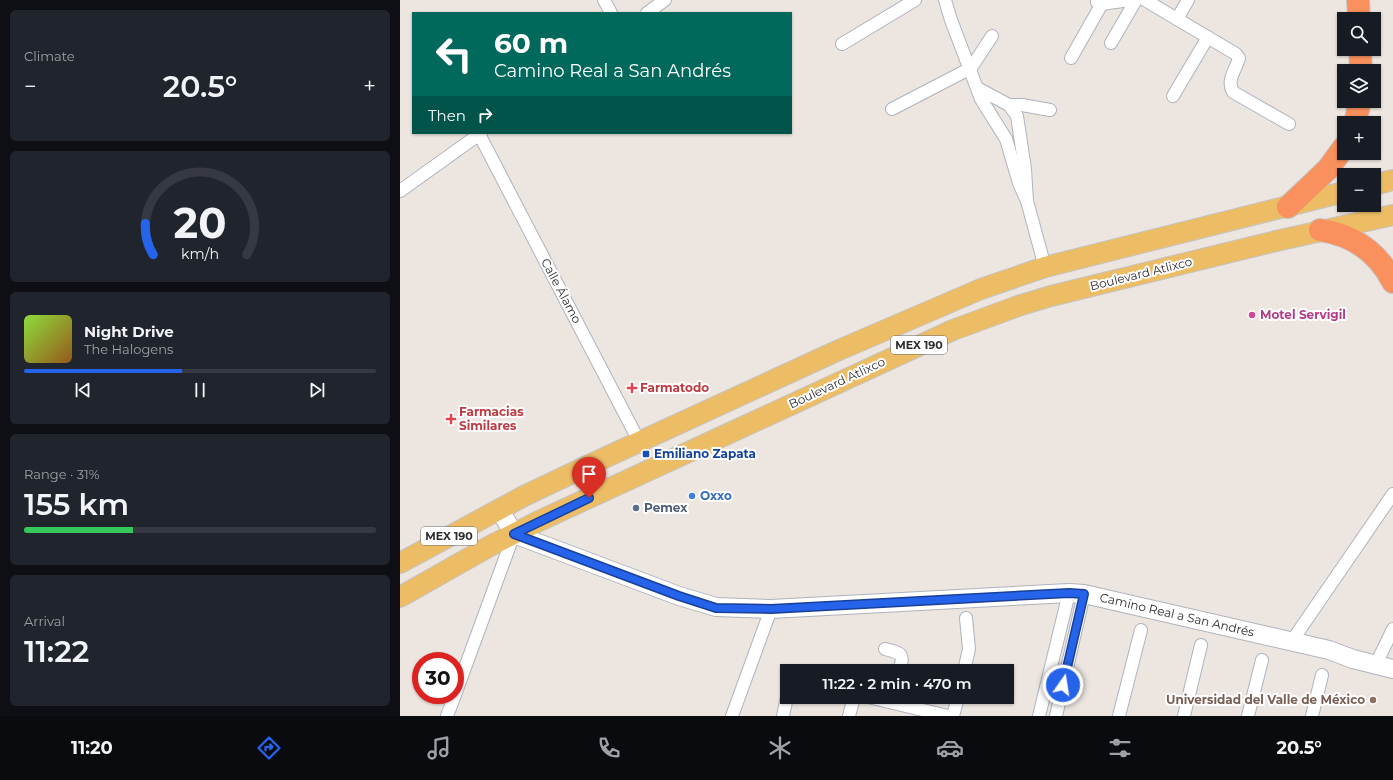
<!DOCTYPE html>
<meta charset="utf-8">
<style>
body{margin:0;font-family:Montserrat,sans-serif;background:#20242c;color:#f1f3f6;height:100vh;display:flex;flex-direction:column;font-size:15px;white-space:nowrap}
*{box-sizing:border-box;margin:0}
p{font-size:13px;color:#9ea1a6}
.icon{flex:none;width:22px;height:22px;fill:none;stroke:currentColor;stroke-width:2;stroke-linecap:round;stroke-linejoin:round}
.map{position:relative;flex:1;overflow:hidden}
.side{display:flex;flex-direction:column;gap:10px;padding:10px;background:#0d0f14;width:400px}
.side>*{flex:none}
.top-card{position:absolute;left:12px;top:12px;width:380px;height:122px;border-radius:0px;box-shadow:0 1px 3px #0004;background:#00695c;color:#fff;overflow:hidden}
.controls{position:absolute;left:937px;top:12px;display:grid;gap:8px}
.controls a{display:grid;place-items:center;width:44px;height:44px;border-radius:0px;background:#171b24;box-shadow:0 1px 3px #0004;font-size:20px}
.speed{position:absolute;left:12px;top:652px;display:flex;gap:8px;font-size:20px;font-weight:700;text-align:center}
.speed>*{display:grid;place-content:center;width:52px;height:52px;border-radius:50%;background:#171b24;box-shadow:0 1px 3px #0004;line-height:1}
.speed .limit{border:6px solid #d22;background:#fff;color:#111}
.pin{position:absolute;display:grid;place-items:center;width:34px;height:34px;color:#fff;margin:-41px -17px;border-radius:50% 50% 50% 0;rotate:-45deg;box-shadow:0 0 4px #0007}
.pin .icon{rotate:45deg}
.me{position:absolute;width:44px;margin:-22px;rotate:13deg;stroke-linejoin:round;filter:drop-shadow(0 0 3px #0008)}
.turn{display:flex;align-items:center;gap:14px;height:84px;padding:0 16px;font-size:18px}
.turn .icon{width:52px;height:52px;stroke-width:2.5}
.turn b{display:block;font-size:28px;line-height:34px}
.then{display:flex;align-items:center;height:38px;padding:0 16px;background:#0003;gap:8px;font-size:15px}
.big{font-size:30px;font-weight:600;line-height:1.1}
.side .card{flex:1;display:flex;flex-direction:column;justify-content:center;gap:6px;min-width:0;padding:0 14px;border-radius:6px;background:#20242c}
.side .dial{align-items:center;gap:0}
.dial svg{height:104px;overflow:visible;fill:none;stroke:#363941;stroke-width:7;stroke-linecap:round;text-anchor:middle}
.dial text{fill:#f1f3f6;stroke:none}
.song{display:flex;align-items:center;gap:12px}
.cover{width:48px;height:48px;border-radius:6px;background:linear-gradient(135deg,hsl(90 70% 55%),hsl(30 70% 35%))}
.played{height:4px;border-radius:2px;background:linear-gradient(90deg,#2563eb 45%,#363941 45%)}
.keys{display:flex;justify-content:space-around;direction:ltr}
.heat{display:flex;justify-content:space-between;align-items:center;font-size:22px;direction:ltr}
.charge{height:6px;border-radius:3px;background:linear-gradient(90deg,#34c759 31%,#363941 0)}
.trip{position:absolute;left:380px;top:664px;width:234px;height:40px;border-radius:0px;background:#171b24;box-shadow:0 1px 3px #0004;font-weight:600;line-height:40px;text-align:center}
.menu{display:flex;height:64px;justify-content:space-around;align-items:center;background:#090b0e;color:#9ea1a6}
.menu .icon{width:28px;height:28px}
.menu .current{color:#2563eb}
.menu b{font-size:18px;color:#f1f3f6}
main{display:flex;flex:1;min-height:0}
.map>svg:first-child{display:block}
</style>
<main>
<section class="side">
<div class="card"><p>Climate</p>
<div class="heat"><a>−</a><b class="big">20.5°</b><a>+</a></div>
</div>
<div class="card dial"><svg viewBox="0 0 100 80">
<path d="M14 69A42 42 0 1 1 86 69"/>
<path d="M14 69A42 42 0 0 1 8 45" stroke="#2563eb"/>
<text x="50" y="56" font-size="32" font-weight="700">20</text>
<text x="50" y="72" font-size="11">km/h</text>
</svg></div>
<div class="card">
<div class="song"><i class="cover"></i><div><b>Night Drive</b><p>The Halogens</p></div></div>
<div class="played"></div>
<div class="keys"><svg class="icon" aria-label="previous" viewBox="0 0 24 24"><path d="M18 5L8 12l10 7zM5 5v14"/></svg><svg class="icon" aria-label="pause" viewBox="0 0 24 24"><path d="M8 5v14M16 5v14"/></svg><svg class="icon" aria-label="next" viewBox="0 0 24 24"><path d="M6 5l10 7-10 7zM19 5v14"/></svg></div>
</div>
<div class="card"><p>Range · 31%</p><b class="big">155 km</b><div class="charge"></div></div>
<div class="card"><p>Arrival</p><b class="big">11:22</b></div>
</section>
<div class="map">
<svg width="993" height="716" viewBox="0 0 993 716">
<rect width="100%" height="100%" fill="#ede5df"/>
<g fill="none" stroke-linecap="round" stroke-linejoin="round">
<defs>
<g id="street">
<polyline points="204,0 211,13"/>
<polyline points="545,0 551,20 581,99 606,139 619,183 627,201"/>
<path d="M 745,0 L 836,54 L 839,58 C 836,70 826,80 833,92 L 889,124"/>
<polyline points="697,2 701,4 730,0"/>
<polyline points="247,13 265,0"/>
<polyline points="777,19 788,0"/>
<polyline points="711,43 736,0"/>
<polyline points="442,44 515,0"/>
<polyline points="671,58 704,0"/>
<polyline points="579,89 609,105 617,116 625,169 627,201 645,267"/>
<polyline points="773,96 808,37"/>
<polyline points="609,105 622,105 650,110"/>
<polyline points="492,109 571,68 592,36"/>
<polyline points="79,134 242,447"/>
<polyline points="0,191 81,133"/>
<polyline points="890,641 896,635 993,494"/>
<path d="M 485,649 C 501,653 505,653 499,671"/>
<polyline points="976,664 993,629"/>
<polyline points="564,671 569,649 566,618"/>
<polyline points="55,695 114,534"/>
<polyline points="468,697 548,716"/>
<polyline points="47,716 55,695"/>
<polyline points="332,716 371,609"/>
<polyline points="383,716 387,697"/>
<polyline points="449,716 454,697"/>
<polyline points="553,716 558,697"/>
<polyline points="639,716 669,593"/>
<polyline points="656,716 684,594"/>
<polyline points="719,716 741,630"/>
<polyline points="784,716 801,645"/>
<polyline points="848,716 862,660"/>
<polyline points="912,716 922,675"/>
</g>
<polyline id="secondary" points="99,509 114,534 279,596 316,607 371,609 669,593 684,594 929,650 953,659 993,669"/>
<g id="primary">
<polyline points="974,185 993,180"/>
<polyline points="0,563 124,496 202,459 439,350 581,289 645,267 944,192"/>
<polyline points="0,597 90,546 139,521 553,330 618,306 651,296 876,241 993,215"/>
</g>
<g id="highway">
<polyline points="958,0 959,19"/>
<polyline points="960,49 961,71"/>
<polyline points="955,123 960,101"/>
<polyline points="888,207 928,169 944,147"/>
<path d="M 920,230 C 953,235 978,252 993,282"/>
</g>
</defs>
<use href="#street" stroke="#afb3bc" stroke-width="14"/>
<use href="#secondary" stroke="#afb3bc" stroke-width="20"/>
<use href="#primary" stroke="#c4c4c4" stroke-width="22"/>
<use href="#highway" stroke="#c4c4c4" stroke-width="24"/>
<use href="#street" stroke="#fff" stroke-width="12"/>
<use href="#secondary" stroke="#fff" stroke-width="18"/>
<use href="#primary" stroke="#ecbd65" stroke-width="20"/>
<use href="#highway" stroke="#f9905e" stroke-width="22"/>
</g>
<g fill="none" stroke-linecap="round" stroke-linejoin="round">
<defs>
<polyline id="route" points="189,498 114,534 279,596 316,608 371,609 669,593 684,594 663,685"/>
</defs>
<use href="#route" stroke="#184099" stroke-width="10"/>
<use href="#route" stroke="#2563eb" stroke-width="7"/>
</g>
<circle fill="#d1479c" stroke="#fff" stroke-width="1.5" cx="852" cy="315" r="4"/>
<g fill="#e0444e" stroke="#fff" stroke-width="1.5">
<path d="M230 382h4v4h4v4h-4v4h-4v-4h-4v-4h4z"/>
<path d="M49 413h4v4h4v4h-4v4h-4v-4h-4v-4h4z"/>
</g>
<rect fill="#1a4fb4" stroke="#fff" stroke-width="1.5" x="242" y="450" width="8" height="8" rx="2"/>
<circle fill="#3f7fe0" stroke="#fff" stroke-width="1.5" cx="292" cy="496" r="4"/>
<circle fill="#5c6f8a" stroke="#fff" stroke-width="1.5" cx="236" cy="508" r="4"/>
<circle fill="#8d6e63" stroke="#fff" stroke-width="1.5" cx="973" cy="700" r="4"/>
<g text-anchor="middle" stroke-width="4" stroke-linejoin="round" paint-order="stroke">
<g fill="#fff" stroke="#6b6b6b" stroke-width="1">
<rect x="491" y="336" width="56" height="18" rx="3"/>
<rect x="21" y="527" width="56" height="18" rx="3"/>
</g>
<g font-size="11" font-weight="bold" fill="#2c2c2c">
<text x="519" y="349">MEX 190</text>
<text x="49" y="540">MEX 190</text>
</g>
<g font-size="12" fill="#2c2c2c" stroke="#fff">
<text transform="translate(741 274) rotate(-14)" y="4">Boulevard Atlixco</text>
<text transform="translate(161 291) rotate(62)" y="4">Calle Álamo</text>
<text transform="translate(437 383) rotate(-25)" y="4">Boulevard Atlixco</text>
<text transform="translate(777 615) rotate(13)" y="4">Camino Real a San Andrés</text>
</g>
<g font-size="12" font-weight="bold" fill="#b23c85" stroke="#fff" text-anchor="start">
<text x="860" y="319">Motel Servigil</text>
</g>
<g font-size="12" font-weight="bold" fill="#be3a42" stroke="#fff" text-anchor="start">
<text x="240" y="392">Farmatodo</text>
<text x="59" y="416">Farmacias<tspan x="59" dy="14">Similares</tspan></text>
</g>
<g font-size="12" font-weight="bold" fill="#164399" stroke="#fff" text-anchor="start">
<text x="254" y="458">Emiliano Zapata</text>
</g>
<g font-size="12" font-weight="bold" fill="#366cbe" stroke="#fff" text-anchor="start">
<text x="300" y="500">Oxxo</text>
</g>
<g font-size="12" font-weight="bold" fill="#4e5e75" stroke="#fff" text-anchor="start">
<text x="244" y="512">Pemex</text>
</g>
<g font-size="12" font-weight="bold" fill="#785e54" stroke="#fff" text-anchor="end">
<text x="965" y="704">Universidad del Valle de México</text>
</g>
</g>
</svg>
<div class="controls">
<a><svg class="icon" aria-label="search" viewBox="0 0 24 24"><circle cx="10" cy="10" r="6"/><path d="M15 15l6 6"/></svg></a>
<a><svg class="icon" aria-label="layers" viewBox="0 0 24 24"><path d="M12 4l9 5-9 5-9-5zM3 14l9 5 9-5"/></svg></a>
<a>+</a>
<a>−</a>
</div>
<div class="speed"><div class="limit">30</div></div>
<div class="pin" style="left:189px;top:498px;background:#d93025"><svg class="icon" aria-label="arrive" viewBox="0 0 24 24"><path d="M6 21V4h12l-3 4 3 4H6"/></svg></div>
<svg class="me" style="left:663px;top:685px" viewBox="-20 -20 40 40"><circle r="17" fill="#2563eb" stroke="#fff" stroke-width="3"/><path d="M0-11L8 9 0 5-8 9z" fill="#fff"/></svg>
<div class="trip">11:22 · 2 min · 470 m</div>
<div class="top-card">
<div class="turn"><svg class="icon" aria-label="left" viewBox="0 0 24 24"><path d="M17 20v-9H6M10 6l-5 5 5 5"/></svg><div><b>60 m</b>Camino Real a San Andrés</div></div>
<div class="then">Then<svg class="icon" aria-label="right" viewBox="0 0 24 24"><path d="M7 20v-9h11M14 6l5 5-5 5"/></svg></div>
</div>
</div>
</main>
<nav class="menu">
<b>11:20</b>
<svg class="icon current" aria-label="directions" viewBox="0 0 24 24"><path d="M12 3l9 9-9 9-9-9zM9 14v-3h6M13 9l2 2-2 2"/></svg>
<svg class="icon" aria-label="music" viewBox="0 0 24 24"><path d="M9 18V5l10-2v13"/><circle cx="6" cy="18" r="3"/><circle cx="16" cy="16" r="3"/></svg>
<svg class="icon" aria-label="phone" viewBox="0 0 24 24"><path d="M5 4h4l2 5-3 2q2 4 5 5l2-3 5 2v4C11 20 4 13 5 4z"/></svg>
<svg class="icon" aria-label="climate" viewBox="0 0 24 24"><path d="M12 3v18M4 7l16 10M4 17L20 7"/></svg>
<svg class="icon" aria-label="car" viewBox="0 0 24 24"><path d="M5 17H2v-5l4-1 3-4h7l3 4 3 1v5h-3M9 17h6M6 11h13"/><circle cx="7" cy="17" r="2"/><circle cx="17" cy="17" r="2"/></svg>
<svg class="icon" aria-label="filters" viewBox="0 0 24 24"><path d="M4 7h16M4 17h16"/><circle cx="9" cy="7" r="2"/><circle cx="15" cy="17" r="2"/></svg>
<b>20.5°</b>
</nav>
